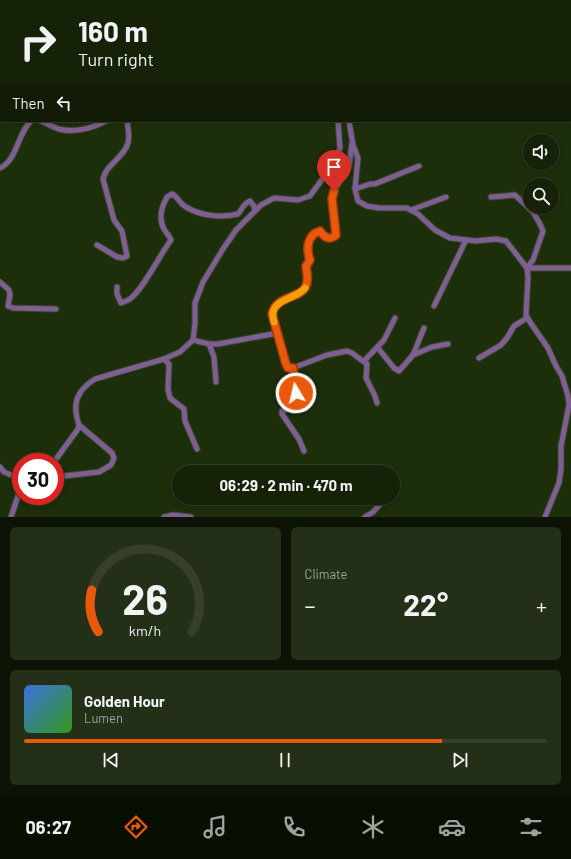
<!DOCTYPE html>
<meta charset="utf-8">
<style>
body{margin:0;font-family:Barlow,sans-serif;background:#232f16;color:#f1f3f6;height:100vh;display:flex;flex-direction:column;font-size:15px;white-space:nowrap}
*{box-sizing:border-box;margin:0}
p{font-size:13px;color:#9ea49c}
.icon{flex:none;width:22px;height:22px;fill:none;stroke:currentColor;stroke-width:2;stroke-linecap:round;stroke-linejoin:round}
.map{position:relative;height:517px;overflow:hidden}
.side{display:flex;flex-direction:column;gap:10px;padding:10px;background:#0c1304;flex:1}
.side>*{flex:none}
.guide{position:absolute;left:0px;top:0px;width:571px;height:122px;box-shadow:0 2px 6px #0003,0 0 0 1px #353f29;background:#162208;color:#f1f3f6;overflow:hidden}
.buttons{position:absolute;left:523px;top:134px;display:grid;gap:8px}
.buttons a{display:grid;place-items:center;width:36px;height:36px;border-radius:50%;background:#162208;box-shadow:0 2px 6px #0003,0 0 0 1px #353f29;font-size:20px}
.speed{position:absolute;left:12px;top:453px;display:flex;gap:8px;font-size:20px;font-weight:700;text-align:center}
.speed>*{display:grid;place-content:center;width:52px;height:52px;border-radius:50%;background:#162208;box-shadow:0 2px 6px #0003,0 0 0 1px #353f29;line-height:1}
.speed .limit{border:6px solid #d22;background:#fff;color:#111}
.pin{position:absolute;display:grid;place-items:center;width:34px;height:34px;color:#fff;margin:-41px -17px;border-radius:50% 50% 50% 0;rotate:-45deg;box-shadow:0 0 4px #0007}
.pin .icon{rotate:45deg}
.me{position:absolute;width:44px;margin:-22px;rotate:351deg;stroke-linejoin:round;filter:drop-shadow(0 0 3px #0008)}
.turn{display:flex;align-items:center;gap:14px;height:84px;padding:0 12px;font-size:18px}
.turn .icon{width:52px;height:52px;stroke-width:2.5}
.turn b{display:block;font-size:28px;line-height:34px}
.then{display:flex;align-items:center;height:38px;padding:0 12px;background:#0003;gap:8px;font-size:15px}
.big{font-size:30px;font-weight:700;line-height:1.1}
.side .tile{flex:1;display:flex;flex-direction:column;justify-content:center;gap:6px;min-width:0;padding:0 14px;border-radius:6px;background:#232f16}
.side .dial{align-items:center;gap:0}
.dial svg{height:104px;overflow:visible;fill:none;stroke:#353f29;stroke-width:7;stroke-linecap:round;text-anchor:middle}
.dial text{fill:#f1f3f6;stroke:none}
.song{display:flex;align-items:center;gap:12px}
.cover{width:48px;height:48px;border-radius:6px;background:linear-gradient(135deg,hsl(220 70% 55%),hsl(110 70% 35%))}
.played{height:4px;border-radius:2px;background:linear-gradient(90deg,#ea580c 80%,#353f29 80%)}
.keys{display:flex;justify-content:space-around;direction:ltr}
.heat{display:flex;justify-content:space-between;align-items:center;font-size:22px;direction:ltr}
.side .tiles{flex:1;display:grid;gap:10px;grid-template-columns:1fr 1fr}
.tile:last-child{grid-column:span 2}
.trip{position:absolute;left:172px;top:465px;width:228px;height:40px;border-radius:20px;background:#162208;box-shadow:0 2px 6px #0003,0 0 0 1px #353f29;font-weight:700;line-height:40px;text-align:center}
.tabs{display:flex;height:64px;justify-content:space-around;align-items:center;background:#090e03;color:#9ea49c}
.tabs .icon{width:28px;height:28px}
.tabs .current{color:#ea580c}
.tabs b{font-size:18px;color:#f1f3f6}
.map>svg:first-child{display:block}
</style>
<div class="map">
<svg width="571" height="517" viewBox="0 0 571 517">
<rect width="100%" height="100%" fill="#1d2e0b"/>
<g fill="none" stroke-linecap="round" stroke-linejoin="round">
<defs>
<g id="minor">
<polyline points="241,0 241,1"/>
<polyline points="359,0 359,1"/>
<polyline points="443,0 443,1"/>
<polyline points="542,0 542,1"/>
<polyline points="554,0 554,1"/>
<polyline points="7,1 9,0"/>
<polyline points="186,1 186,0"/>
<polyline points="190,1 192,0"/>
<polyline points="215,1 217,0"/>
<polyline points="264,1 265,0"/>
<polyline points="301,1 301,0"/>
<polyline points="492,1 493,0"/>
<polyline points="0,7 1,6"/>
<path d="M 41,121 C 46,123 53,127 59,129 C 74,133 93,128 106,121"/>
<polyline points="349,121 353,145 358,158 355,189 358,201 367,206 379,208 407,208 418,214 435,230 450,238 476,241 496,239 506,241 527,268 528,277 526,315 530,322 548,348 556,366 562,376 568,396 569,405 561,446 561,469 559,483 545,517"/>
<path d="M 352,143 L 349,167 L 334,191 L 332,199 L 336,235 C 329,241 324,237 320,231 C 307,235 306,250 311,260 L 306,266 C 307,273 309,281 305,288 C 299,299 276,296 272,314 L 288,368 L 293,368 L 327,355 L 347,351 L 352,353 L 367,364 L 366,378 L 375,396 L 377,403"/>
<path d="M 0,168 C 17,161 18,132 31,121"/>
<polyline points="547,185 548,182"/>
<polyline points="355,189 370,184 375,184 419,166"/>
<polyline points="491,197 515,195 533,212 539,222 543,231 533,260 527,268"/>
<polyline points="411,210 446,197"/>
<path d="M 97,245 L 117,257 L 123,258 L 127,256 L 122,231 L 114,220 L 103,179 C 106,164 124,158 128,143 C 130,136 128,128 127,121"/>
<polyline points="527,268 571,268"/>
<polyline points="0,282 9,290 10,295 8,306 13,308 56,309"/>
<path d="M 117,287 L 117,294 L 121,303 C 124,302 127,301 130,299 C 144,288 159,256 171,240 C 169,235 166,233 164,229 C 158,218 162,206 167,197 L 172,194 C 178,197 180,204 186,207 C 201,216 221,218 238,214 C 242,209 244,203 250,201 L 254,206 L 255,211"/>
<polyline points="434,306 466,240"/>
<polyline points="193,340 209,344 218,344 278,333"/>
<polyline points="209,344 214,357 216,382"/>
<polyline points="378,348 394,368 399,371 413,355 424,328"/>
<polyline points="413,355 432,347 448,344"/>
<polyline points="479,358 501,345 507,338 514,326 527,318"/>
<polyline points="164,359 169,364 168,389 170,398 184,409 185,421 197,449"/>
<polyline points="364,361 384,340 395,318"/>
<polyline points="293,368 298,405 282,411 282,414 299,439 304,451"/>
<path d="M 54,462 L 78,429 L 79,425 C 72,404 76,391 95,379 L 164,359 L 180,352 L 193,340 L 195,323 L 195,303 L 203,282 L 223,249 L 236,230 L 261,205 L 274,198 L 298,200 L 310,196 L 336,160 L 340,148 L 338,121"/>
<polyline points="0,467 4,472 16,477 21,482"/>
<polyline points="55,477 99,472 111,465 114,458 112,453 79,425"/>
<polyline points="11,517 21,487"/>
<polyline points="164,517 173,515 191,517"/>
<polyline points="365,517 373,512 381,503"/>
</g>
</defs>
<use href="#minor" stroke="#384928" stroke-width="7"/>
<use href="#minor" stroke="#7e5e93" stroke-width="5"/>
</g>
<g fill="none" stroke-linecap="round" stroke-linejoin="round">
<defs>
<path id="route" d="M 296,393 L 293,368 L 288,368 L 286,364 L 272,314 C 276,296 299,298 305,288 C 309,281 307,273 306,266 L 310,260 C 306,249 307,235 320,231 C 324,237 329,241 336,235 L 332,199 L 334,191"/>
</defs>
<use href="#route" stroke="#983908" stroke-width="10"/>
<use href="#route" stroke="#ea580c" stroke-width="7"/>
<path stroke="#f59e0b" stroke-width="7" d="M 274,322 C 267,298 295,301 305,288"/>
</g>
</svg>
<div class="buttons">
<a><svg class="icon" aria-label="sound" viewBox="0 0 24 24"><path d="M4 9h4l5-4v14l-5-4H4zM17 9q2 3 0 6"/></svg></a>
<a><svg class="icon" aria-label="search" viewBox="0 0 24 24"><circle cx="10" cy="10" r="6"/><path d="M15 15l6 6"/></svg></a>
</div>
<div class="speed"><div class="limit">30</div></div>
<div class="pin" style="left:334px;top:191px;background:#d93025"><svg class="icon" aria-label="arrive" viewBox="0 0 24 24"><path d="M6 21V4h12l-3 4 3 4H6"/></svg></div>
<svg class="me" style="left:296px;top:393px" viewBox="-20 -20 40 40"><circle r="17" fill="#ea580c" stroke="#fff" stroke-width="3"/><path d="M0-11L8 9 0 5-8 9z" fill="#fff"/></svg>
<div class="trip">06:29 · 2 min · 470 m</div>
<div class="guide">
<div class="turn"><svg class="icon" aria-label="right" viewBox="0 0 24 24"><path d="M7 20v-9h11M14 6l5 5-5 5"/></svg><div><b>160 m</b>Turn right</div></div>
<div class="then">Then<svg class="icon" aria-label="left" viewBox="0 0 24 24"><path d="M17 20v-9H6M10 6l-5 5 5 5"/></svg></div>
</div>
</div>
<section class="side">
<div class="tiles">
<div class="tile dial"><svg viewBox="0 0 100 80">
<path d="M14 69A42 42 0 1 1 86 69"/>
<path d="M14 69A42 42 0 0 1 9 37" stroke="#ea580c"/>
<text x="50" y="56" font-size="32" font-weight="700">26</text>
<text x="50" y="72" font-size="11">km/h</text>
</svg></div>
<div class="tile"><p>Climate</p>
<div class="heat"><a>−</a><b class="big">22°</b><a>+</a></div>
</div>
<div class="tile">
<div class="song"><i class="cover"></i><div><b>Golden Hour</b><p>Lumen</p></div></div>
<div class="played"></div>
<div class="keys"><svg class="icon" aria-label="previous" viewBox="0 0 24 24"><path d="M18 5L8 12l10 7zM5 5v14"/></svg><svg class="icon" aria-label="pause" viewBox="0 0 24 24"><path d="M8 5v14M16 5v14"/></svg><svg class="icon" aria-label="next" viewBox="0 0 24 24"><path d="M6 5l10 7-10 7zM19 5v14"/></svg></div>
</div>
</div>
</section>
<nav class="tabs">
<b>06:27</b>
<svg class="icon current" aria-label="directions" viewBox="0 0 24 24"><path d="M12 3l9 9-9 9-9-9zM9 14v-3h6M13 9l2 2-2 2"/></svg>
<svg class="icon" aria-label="music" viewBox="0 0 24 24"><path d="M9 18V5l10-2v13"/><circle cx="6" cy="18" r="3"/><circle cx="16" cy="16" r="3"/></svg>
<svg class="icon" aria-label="phone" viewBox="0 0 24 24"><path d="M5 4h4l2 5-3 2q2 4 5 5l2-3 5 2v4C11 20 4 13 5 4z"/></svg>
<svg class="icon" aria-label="climate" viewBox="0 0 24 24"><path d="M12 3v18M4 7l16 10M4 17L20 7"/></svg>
<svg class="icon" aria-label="car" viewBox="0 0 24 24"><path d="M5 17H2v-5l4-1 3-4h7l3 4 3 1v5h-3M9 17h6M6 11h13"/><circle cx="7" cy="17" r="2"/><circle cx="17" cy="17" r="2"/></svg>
<svg class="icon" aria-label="filters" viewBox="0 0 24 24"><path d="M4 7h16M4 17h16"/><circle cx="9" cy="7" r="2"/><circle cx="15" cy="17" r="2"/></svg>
</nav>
